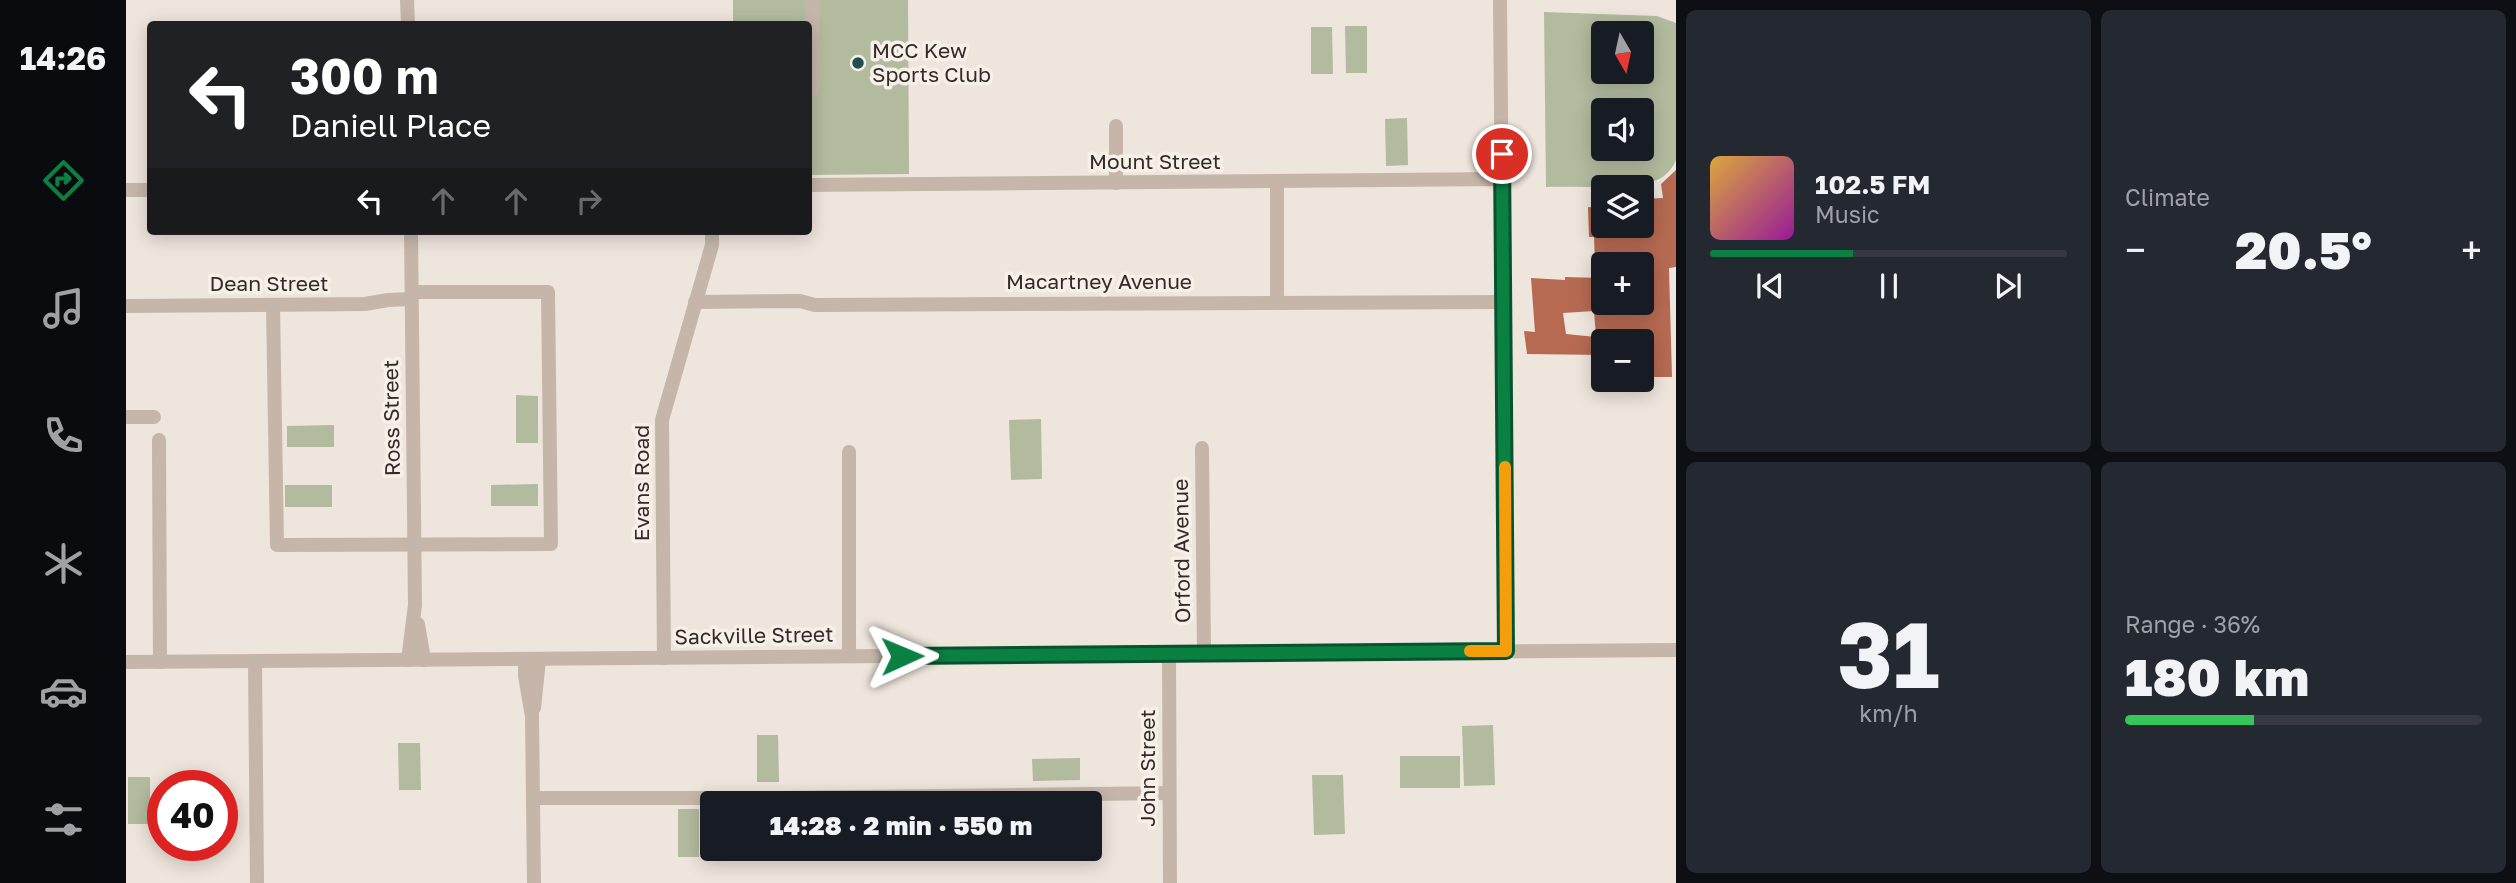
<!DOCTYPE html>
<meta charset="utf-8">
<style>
body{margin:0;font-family:"Golos Text",sans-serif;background:#242831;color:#f1f3f6;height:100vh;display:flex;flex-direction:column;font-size:26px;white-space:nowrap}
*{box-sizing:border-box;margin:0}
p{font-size:23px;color:#9ea1a6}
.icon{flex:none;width:38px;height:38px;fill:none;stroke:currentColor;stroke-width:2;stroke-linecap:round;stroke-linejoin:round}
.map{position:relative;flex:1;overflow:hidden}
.details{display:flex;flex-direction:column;gap:10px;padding:10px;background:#0d0f14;width:840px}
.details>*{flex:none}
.hud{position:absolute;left:21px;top:21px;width:665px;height:214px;border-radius:7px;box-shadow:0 4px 18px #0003;background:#202124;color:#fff;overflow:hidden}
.needle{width:46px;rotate:171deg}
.buttons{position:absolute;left:1465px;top:21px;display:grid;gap:14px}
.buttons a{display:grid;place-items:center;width:63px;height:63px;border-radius:7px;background:#171b24;box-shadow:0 4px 18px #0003;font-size:35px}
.speed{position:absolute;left:21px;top:770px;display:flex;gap:14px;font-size:35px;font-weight:700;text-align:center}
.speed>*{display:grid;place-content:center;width:91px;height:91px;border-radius:50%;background:#171b24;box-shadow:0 4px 18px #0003;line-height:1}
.speed .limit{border:10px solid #d22;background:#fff;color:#111}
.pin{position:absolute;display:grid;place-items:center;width:60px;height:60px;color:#fff;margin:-30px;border:4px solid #fff;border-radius:50%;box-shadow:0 2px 7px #0007}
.me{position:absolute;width:77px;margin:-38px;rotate:89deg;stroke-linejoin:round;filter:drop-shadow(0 0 5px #0008)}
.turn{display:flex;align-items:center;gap:24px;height:147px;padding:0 28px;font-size:32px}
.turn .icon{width:91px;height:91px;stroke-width:2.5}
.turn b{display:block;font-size:49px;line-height:60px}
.lanes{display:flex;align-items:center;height:66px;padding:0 28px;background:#0003;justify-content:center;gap:35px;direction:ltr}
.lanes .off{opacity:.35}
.big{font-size:52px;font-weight:800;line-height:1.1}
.details .tile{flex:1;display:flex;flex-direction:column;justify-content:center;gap:10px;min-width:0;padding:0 24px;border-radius:10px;background:#242831}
.details .dial{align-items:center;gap:0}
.dial b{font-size:91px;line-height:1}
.song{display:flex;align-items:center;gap:21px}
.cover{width:84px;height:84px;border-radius:10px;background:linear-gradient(135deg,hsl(40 70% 55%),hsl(300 70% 35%))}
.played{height:7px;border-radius:4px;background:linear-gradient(90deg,#0b8043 40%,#363941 40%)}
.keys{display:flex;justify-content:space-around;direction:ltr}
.heat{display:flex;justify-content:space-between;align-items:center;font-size:38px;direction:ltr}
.charge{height:10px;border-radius:5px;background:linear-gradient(90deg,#34c759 36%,#363941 0)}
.details .tiles{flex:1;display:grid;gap:10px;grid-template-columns:repeat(2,1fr)}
.trip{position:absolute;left:574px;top:791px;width:402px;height:70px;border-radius:7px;background:#171b24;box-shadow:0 4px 18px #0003;font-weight:800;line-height:70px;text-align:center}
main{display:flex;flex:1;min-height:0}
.menu{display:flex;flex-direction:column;width:126px;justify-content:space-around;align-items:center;background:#090b0e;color:#9ea1a6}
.menu .icon{width:49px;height:49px}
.menu .selected{color:#0b8043}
.menu b{font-size:32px;color:#f1f3f6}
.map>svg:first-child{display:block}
</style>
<main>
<nav class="menu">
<b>14:26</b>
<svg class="icon selected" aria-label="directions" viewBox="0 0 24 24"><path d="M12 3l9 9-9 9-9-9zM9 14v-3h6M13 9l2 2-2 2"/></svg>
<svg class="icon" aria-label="music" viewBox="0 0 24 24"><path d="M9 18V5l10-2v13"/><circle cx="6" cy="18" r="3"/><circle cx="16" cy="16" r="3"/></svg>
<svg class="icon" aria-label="phone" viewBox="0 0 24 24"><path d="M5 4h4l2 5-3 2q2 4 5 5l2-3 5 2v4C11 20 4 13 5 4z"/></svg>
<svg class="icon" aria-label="climate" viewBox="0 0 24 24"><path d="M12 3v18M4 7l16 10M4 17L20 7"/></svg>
<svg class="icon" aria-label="car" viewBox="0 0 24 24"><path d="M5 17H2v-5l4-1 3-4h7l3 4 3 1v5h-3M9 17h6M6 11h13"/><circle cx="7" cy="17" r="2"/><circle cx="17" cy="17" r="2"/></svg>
<svg class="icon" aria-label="filters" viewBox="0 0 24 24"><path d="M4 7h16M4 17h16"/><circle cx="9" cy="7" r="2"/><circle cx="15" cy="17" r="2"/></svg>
</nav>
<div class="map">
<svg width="1550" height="883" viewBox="0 0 1550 883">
<rect width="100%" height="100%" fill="#eee5dc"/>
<g fill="#b2bb9e" fill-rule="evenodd">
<polygon points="607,0 782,0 783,174 683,175 682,24 607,24"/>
<path d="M 1418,12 L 1531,16 L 1550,23 L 1550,160 C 1547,168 1539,177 1531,180 C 1505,191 1450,186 1420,187 ZM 1477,33 L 1516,33 L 1516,72 L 1477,72 ZM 1477,110 L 1516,110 L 1516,149 L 1477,149 Z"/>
<polygon points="1219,26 1241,26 1241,73 1220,73"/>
<polygon points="1185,27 1206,27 1207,74 1185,74"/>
<polygon points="1281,118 1282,165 1260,166 1259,119"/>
<polygon points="390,395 412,396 412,443 390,443"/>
<polygon points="915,419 916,479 885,480 883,420"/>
<polygon points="208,425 208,447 161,447 161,426"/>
<polygon points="412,484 412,506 365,506 365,485"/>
<rect x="159" y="485" width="47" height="22"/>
<polygon points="1367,725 1369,785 1338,786 1336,726"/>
<polygon points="631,735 652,735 653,782 631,782"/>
<polygon points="272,743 294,743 295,790 273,790"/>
<rect x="1274" y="756" width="60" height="32"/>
<polygon points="954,758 954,780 907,781 906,759"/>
<polygon points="1186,775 1217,775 1219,834 1188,835"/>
<rect x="2" y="777" width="22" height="47"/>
<rect x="552" y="809" width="21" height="48"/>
</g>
<path fill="#b66a52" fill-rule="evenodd" d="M 1550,170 L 1550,267 L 1543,268 L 1546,377 L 1516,377 L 1516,341 L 1477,341 L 1477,355 L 1401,354 L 1398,331 L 1409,332 L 1405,278 L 1439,280 L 1439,277 L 1477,278 L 1477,303 L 1516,303 L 1516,264 L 1469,264 L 1468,237 L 1463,237 L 1462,207 L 1477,208 L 1477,226 L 1516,226 L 1516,199 L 1537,198 L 1535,184 ZM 1468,311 L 1470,337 L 1440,334 L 1437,313 Z"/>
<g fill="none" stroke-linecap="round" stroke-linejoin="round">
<g stroke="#c5b6a9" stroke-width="14">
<polyline points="281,0 282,24"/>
<polyline points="1374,0 1380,651"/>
<polyline points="682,92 687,89 686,0"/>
<polyline points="990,126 990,183"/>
<polyline points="1151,182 1151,303"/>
<polyline points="682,185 1377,179"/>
<polyline points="0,190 24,190"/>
<polyline points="569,302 674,301 689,305 1378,302"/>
<polyline points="147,305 151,545 425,544 422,292 286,292"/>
<polyline points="0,306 239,304 262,300 285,299"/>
<polyline points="0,417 28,417"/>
<polyline points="33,440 34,662"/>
<polyline points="1076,448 1078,653"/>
<polyline points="723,452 723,656"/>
<polyline points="292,624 298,660"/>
<polyline points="1043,654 1044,883"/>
<polyline points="538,658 536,420 586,245 586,231"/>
<polyline points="282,660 289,605 285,231"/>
<polyline points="399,660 399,676 406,716 408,883"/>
<polyline points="129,661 131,883"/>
<polyline points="0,662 1550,650"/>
<polyline points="408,708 413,660"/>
<polyline points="407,798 651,798 1043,793"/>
</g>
</g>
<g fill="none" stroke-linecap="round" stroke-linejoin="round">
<defs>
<polyline id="route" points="776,656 1380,651 1376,154"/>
</defs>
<use href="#route" stroke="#07532c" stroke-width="18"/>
<use href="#route" stroke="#0b8043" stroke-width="12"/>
<polyline stroke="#f59e0b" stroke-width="12" points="1344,651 1380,651 1379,467"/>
</g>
<circle fill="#234d4f" stroke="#f7f0e8" stroke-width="2.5" cx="732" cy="63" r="7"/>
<g text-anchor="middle" stroke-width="7" stroke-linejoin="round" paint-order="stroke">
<g font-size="21" fill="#332b28" stroke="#f7f0e8" text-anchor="start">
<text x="746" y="58">MCC Kew<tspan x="746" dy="24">Sports Club</tspan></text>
</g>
<g font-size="21" fill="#332b28" stroke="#f7f0e8">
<text x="1029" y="169">Mount Street</text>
<text x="973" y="289">Macartney Avenue</text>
<text x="143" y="291">Dean Street</text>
<text transform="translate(266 418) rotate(-91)" y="7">Ross Street</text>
<text transform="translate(516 483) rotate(-90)" y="7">Evans Road</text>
<text transform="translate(1056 551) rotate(-91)" y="7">Orford Avenue</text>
<text transform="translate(628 636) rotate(-1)" y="7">Sackville Street</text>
<text transform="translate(1022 768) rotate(-90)" y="7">John Street</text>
</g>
</g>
</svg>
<div class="buttons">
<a><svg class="needle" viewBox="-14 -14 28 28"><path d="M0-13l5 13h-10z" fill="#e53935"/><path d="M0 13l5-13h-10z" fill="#9ea1a6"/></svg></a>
<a><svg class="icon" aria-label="sound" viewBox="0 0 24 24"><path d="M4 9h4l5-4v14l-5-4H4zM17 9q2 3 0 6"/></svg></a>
<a><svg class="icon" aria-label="layers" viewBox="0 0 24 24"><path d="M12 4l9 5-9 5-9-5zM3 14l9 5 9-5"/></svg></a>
<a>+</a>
<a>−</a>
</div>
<div class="speed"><div class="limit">40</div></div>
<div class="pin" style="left:1376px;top:154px;background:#d93025"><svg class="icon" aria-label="arrive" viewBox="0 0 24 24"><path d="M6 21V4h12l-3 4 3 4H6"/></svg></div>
<svg class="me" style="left:776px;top:656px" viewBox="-20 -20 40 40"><path d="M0-17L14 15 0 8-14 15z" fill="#0b8043" stroke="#fff" stroke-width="4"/></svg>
<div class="trip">14:28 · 2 min · 550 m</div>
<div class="hud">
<div class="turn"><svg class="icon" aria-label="left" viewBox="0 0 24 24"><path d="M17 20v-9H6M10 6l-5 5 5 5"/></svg><div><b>300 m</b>Daniell Place</div></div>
<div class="lanes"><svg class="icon" aria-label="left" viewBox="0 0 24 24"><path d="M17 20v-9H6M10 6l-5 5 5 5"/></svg><svg class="icon off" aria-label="ahead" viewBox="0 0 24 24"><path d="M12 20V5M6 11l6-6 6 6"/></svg><svg class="icon off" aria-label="ahead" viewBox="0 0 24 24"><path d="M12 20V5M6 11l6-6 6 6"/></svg><svg class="icon off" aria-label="right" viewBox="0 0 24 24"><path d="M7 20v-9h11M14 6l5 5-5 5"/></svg></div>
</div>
</div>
<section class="details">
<div class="tiles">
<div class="tile">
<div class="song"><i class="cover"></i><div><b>102.5 FM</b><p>Music</p></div></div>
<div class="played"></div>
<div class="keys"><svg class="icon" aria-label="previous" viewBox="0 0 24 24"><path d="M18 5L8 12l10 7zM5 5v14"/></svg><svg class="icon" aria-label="pause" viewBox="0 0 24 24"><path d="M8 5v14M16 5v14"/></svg><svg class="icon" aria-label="next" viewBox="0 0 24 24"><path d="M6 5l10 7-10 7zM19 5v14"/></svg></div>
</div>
<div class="tile"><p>Climate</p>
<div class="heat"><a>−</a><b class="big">20.5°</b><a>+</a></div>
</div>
<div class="tile dial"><b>31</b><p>km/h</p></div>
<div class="tile"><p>Range · 36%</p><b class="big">180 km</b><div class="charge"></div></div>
</div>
</section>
</main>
